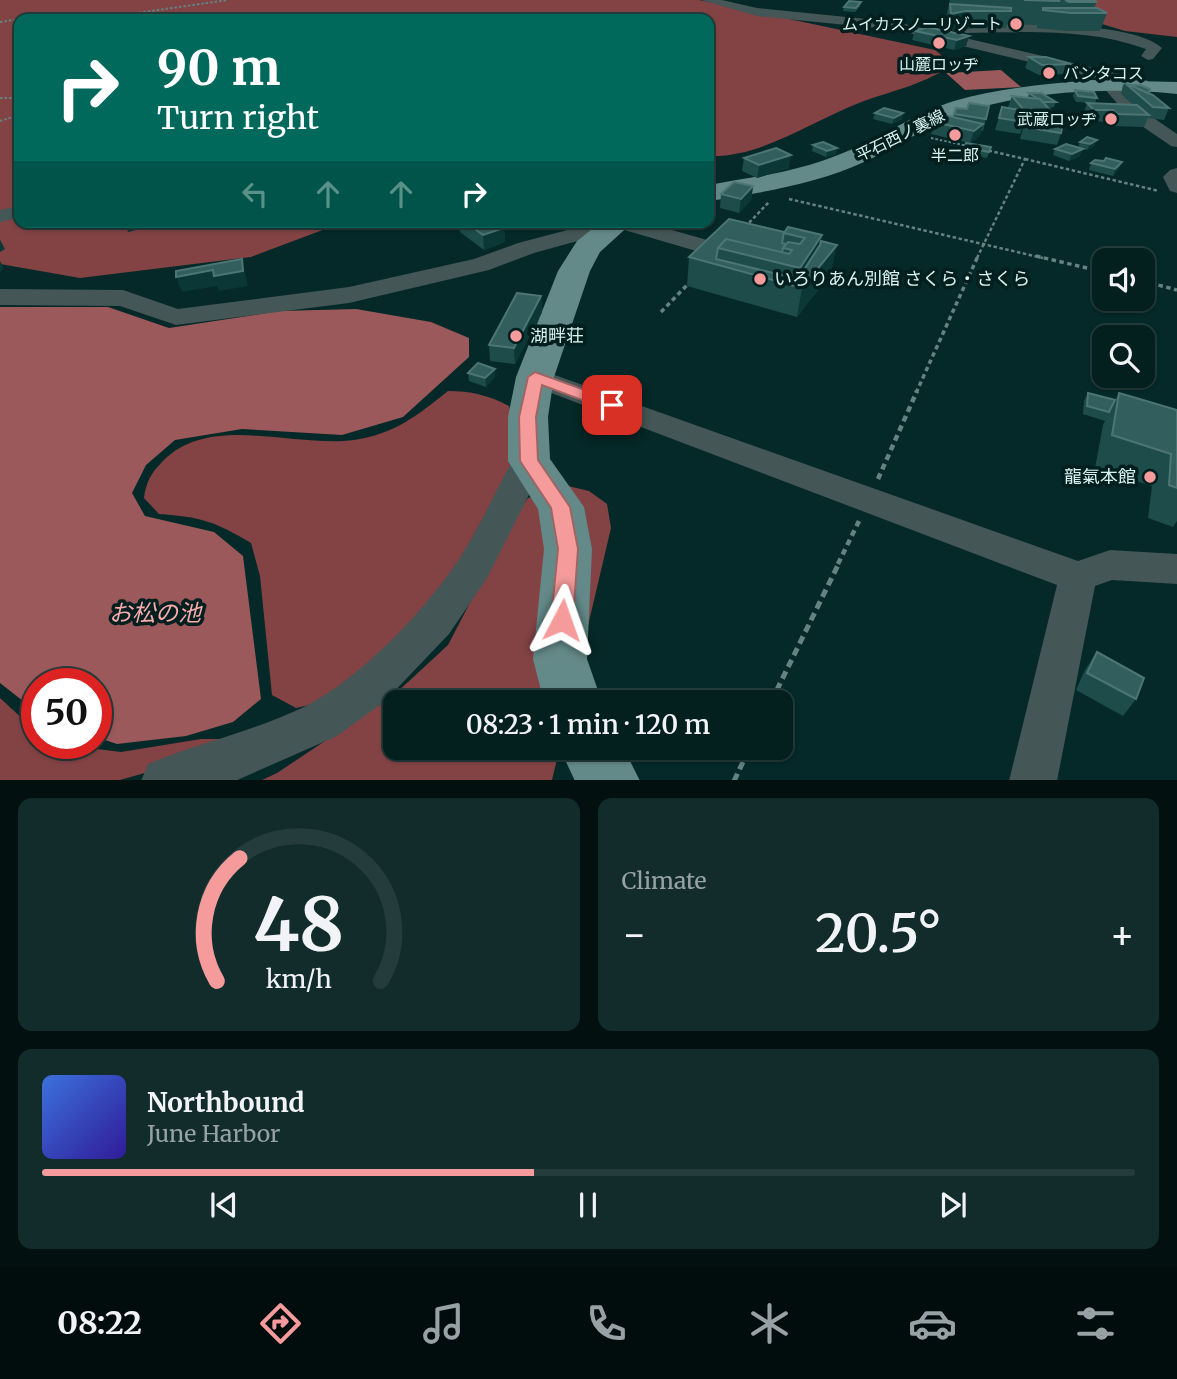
<!DOCTYPE html>
<meta charset="utf-8">
<style>
body{margin:0;font-family:Merriweather,"Noto Sans JP",serif;background:#112c2b;color:#f1f3f6;height:100vh;display:flex;flex-direction:column;font-size:26px;white-space:nowrap}
*{box-sizing:border-box;margin:0}
p{font-size:23px;color:#97a2a4}
.icon{flex:none;width:38px;height:38px;fill:none;stroke:currentColor;stroke-width:2;stroke-linecap:round;stroke-linejoin:round}
.map{position:relative;height:780px;overflow:hidden}
.panel{display:flex;flex-direction:column;gap:18px;padding:18px;background:#021110;flex:1}
.panel>*{flex:none}
.top-card{position:absolute;left:14px;top:14px;width:700px;height:214px;border-radius:14px;box-shadow:0 2px 5px #0004,0 0 0 2px #243d3c;background:#00695c;color:#fff;overflow:hidden}
.buttons{position:absolute;left:1092px;top:248px;display:grid;gap:14px}
.buttons a{display:grid;place-items:center;width:63px;height:63px;border-radius:14px;background:#031f1e;box-shadow:0 2px 5px #0004,0 0 0 2px #243d3c;font-size:35px}
.speed{position:absolute;left:21px;top:668px;display:flex;gap:14px;font-size:35px;font-weight:700;text-align:center}
.speed>*{display:grid;place-content:center;width:91px;height:91px;border-radius:50%;background:#031f1e;box-shadow:0 2px 5px #0004,0 0 0 2px #243d3c;line-height:1}
.speed .limit{border:10px solid #d22;background:#fff;color:#111}
.pin{position:absolute;display:grid;place-items:center;width:60px;height:60px;color:#fff;margin:-30px;border-radius:14px;box-shadow:0 4px 10px #0006}
.me{position:absolute;width:77px;margin:-38px;rotate:4deg;stroke-linejoin:round;filter:drop-shadow(0 0 5px #0008)}
.turn{display:flex;align-items:center;gap:24px;height:147px;padding:0 28px;font-size:32px}
.turn .icon{width:91px;height:91px;stroke-width:2.5}
.turn b{display:block;font-size:49px;line-height:60px}
.lanes{display:flex;align-items:center;height:66px;padding:0 28px;background:#0003;justify-content:center;gap:35px;direction:ltr}
.lanes .off{opacity:.35}
.big{font-size:52px;font-weight:600;line-height:1.1}
.panel .card{flex:1;display:flex;flex-direction:column;justify-content:center;gap:10px;min-width:0;padding:0 24px;border-radius:14px;background:#112c2b}
.panel .dial{align-items:center;gap:0}
.dial svg{height:182px;overflow:visible;fill:none;stroke:#243d3c;stroke-width:7;stroke-linecap:round;text-anchor:middle}
.dial text{fill:#f1f3f6;stroke:none}
.song{display:flex;align-items:center;gap:21px}
.cover{width:84px;height:84px;border-radius:10px;background:linear-gradient(135deg,hsl(220 70% 55%),hsl(250 70% 35%))}
.played{height:7px;border-radius:4px;background:linear-gradient(90deg,#f59b9c 45%,#243d3c 45%)}
.keys{display:flex;justify-content:space-around;direction:ltr}
.heat{display:flex;justify-content:space-between;align-items:center;font-size:38px;direction:ltr}
.panel .tiles{flex:1;display:grid;gap:18px;grid-template-columns:1fr 1fr}
.card:last-child{grid-column:span 2}
.trip{position:absolute;left:383px;top:690px;width:410px;height:70px;border-radius:14px;background:#031f1e;box-shadow:0 2px 5px #0004,0 0 0 2px #243d3c;font-weight:600;line-height:70px;text-align:center}
.dock{display:flex;height:112px;justify-content:space-around;align-items:center;background:#010c0c;color:#97a2a4}
.dock .icon{width:49px;height:49px}
.dock .on{color:#f59b9c}
.dock b{font-size:32px;color:#f1f3f6}
.map>svg:first-child{display:block}
</style>
<div class="map">
<svg width="1177" height="781" viewBox="0 0 1177 781">
<rect width="100%" height="100%" fill="#042928"/>
<g fill="#834345">
<path d="M 0,0 L 699,0 L 935,50 L 945,58 L 949,67 C 920,86 890,91 859,103 C 812,121 761,158 709,156 L 709,19 L 19,19 L 19,222 L 344,222 L 251,257 L 80,278 L 0,264 Z"/>
<polygon points="949,0 1177,0 1177,37 1125,31 1089,20 975,7"/>
<path d="M 448,391 C 470,391 489,395 509,406 L 515,427 L 515,459 L 456,568 L 382,657 L 327,701 L 296,708 L 272,695 L 260,576 L 251,543 C 214,521 201,517 159,514 L 144,498 C 146,482 151,473 163,461 C 210,413 294,448 354,440 C 394,434 417,416 448,391 Z"/>
<polygon points="568,486 589,491 607,504 611,528 570,702 396,702 396,747 560,747 552,780 260,781 277,773 394,695 448,645 514,518 528,498"/>
<polygon points="0,698 26,722 37,726 37,744 84,744 97,749 121,752 201,739 223,739 173,765 120,780 0,780"/>
</g>
<g fill="#9b595b">
<polygon points="1001,70 1021,87 965,90 946,73"/>
<polygon points="0,307 108,307 169,328 280,311 356,309 431,322 469,338 469,357 403,417 342,435 242,429 175,440 146,465 132,493 145,516 214,532 243,556 261,699 233,722 186,736 117,744 96,737 96,684 37,684 37,712 0,683"/>
</g>
<g fill="none" stroke-linecap="round" stroke-linejoin="round">
<g stroke="#638281" stroke-width="2" stroke-dasharray="2.5 2" stroke-linecap="butt">
<polyline points="0,22 41,16 123,15 228,0"/>
<polyline points="0,98 19,98"/>
<polyline points="0,121 19,115"/>
<polyline points="931,138 968,146"/>
<polyline points="986,150 992,151"/>
</g>
<g stroke="#638281" stroke-width="2.5" stroke-dasharray="3.5 2.5" stroke-linecap="butt">
<polyline points="1025,159 1159,191"/>
<polyline points="789,199 1043,258"/>
<polyline points="745,227 769,202"/>
<polyline points="977,258 1025,159 986,150"/>
</g>
<g stroke="#638281" stroke-width="3.5" stroke-dasharray="4.5 3.5" stroke-linecap="butt">
<polyline points="1036,256 1104,272"/>
<polyline points="1143,281 1177,290"/>
<polyline points="661,312 688,284"/>
<polyline points="916,393 978,256"/>
</g>
<g stroke="#638281" stroke-width="4.5" stroke-dasharray="6 4.5" stroke-linecap="butt">
<polyline points="878,479 917,391"/>
<polyline points="838,564 859,521"/>
</g>
<g stroke="#638281" stroke-width="5" stroke-dasharray="8 5" stroke-linecap="butt">
<polyline points="771,702 839,563"/>
<polyline points="734,781 750,747"/>
</g>
<g fill="#445655" fill-rule="evenodd">
<polygon points="701,0 722,0 757,8 896,22 1146,80 1154,85 1146,90 896,30 757,16"/>
<path d="M 1013,24 C 1048,24 1137,25 1162,48 L 1153,59 L 1148,60 L 1141,56 L 1146,49 C 1088,28 1027,32 966,33 L 960,29 L 966,25 Z"/>
<polygon points="1110,81 1116,83 1142,110 1177,134 1177,147 1171,146 1130,118 1102,86"/>
<polygon points="1177,168 1177,193 1170,191 1163,177 1170,170"/>
<polygon points="19,206 19,218 0,222 0,210"/>
<polygon points="598,222 644,222 728,246 732,251 728,256 720,258 621,229 534,253 489,270 349,303 176,325 120,306 0,305 0,289 123,290 178,309 349,287 474,259 518,243"/>
<polygon points="535,368 1078,561 1110,550 1177,554 1177,584 1112,580 1095,586 1057,781 1009,781 1057,585 525,383 520,377 525,371"/>
<path d="M 529,450 L 541,453 L 546,461 L 487,578 L 449,634 L 385,701 L 337,736 L 235,781 L 141,781 L 148,764 C 199,743 254,731 304,707 C 360,679 427,609 461,556 C 482,523 497,487 517,453 Z"/>
</g>
<g fill="#638988" fill-rule="evenodd">
<path d="M 1091,80 L 1177,82 L 1177,94 C 1110,87 1035,91 970,110 C 932,122 900,146 864,162 C 816,184 760,193 709,201 L 709,185 C 752,177 797,172 838,155 C 878,140 913,114 954,101 C 998,88 1045,84 1091,80 Z"/>
<polygon points="601,222 633,222 600,252 590,271 554,377 548,417 550,459 584,507 592,549 587,659 602,702 544,702 533,659 544,549 538,509 508,461 508,417 516,377 558,271 577,241"/>
<polygon points="559,747 623,747 640,781 575,781"/>
</g>
</g>
<g fill="#1e4c4b">
<polygon points="950,0 1093,0 1097,2 1094,8 1107,13 1100,31 1065,31 1037,28 1037,25 1007,24 1006,28 961,29 949,31 969,36 966,46 954,50 912,40 915,31 946,31 945,22"/>
<polygon points="861,2 860,6 855,12 843,11 844,7"/>
<polygon points="1029,57 1071,64 1067,74 1039,75 1025,68"/>
<polygon points="1125,83 1149,93 1169,108 1164,120 1148,118 1144,127 1113,126 1109,122 1090,121 1083,115 1087,103 1133,105 1121,94 1123,85"/>
<polygon points="1075,90 1097,98 1095,103 1076,102 1073,96"/>
<polygon points="1029,93 1056,102 1054,107 1048,108 1050,110 1046,122 1027,121 1061,133 1057,145 1020,139 1025,121 1024,121 1020,134 995,130 1002,107 1009,108 1008,107 1012,96 1028,98"/>
<polygon points="989,106 983,131 981,131 980,136 970,143 931,134 934,122 953,117 956,108 967,109"/>
<polygon points="875,113 902,119 892,124 873,119"/>
<polygon points="1080,142 1094,146 1087,150 1080,148 1080,156 1069,161 1053,155 1055,149 1078,148"/>
<polygon points="813,145 837,148 836,154 826,157 812,151"/>
<polygon points="964,147 991,147 987,158 962,154"/>
<polygon points="744,158 789,168 757,178 742,171"/>
<polygon points="1091,163 1119,169 1113,176 1089,170"/>
<polygon points="753,186 751,200 739,213 720,208 721,194"/>
<polygon points="729,219 784,232 822,235 821,241 831,273 797,317 687,286 689,257"/>
<polygon points="459,222 495,222 504,228 505,242 484,250 460,232"/>
<polygon points="518,222 541,222 529,228"/>
<polygon points="541,296 542,312 515,364 490,361 489,345"/>
<polygon points="495,369 495,377 486,387 469,381 468,373"/>
<polygon points="1088,393 1115,400 1119,393 1177,410 1177,521 1173,527 1148,518 1152,486 1095,468 1103,425 1105,421 1083,414 1084,401"/>
<polygon points="1097,652 1136,699 1123,716 1076,690 1085,670"/>
</g>
<g fill="#0b3736">
<polygon points="965,11 961,29 946,32 951,14"/>
<polygon points="969,36 966,46 954,50 957,40"/>
<polygon points="903,113 902,119 892,124 894,118"/>
<polygon points="983,124 980,136 970,143 974,131"/>
<polygon points="1097,140 1094,146 1087,150 1090,144"/>
<polygon points="837,148 836,154 826,157 827,151"/>
<polygon points="1083,149 1080,156 1069,161 1072,154"/>
<polygon points="791,155 789,168 757,178 759,165"/>
<polygon points="1122,162 1119,169 1113,176 1115,169"/>
<polygon points="753,186 751,200 739,213 741,199"/>
<polygon points="125,222 170,222 128,232"/>
<polygon points="529,222 541,222 529,228"/>
<polygon points="504,228 505,242 484,250 483,235"/>
<polygon points="822,235 815,271 837,245 831,273 797,317 802,288 797,286 800,268"/>
<polygon points="0,240 5,249 0,252"/>
<polygon points="242,259 248,286 219,291 217,286 182,292 176,277"/>
<polygon points="0,261 4,268 0,273"/>
<polygon points="541,296 542,312 515,364 514,348"/>
<polygon points="495,369 495,377 486,387 485,378"/>
</g>
<g fill="#325e5d" stroke="#4c7574" stroke-width="2">
<polygon points="1024,0 1058,0 1060,1"/>
<polygon points="1065,0 1093,0 1097,2 1069,2"/>
<polygon points="849,1 861,2 856,8 844,7"/>
<polygon points="950,4 1011,8 1011,11 965,11 951,14"/>
<polygon points="1043,8 1097,8 1107,13 1071,13 1043,10"/>
<polygon points="927,27 969,36 957,40 915,31"/>
<polygon points="1029,57 1046,57 1071,64 1042,65"/>
<polygon points="1125,83 1153,95 1169,108 1153,107"/>
<polygon points="1130,85 1140,85 1150,89 1149,93 1148,93"/>
<polygon points="1075,90 1094,92 1097,98 1078,96"/>
<polygon points="1029,93 1041,93 1056,102 1043,102"/>
<polygon points="1012,96 1040,99 1050,110 1023,109"/>
<polygon points="969,103 989,106 986,119 954,114 956,108 967,109"/>
<polygon points="1087,103 1137,105 1149,115 1118,114 1113,110 1094,110"/>
<polygon points="1002,107 1026,111 1024,122 999,118"/>
<polygon points="884,108 903,113 894,118 875,113"/>
<polygon points="944,115 983,124 974,131 934,122"/>
<polygon points="1025,121 1063,124 1061,133 1024,127"/>
<polygon points="1087,137 1097,140 1090,144 1080,142"/>
<polygon points="823,142 837,148 827,151 813,145"/>
<polygon points="966,143 991,147 989,152 964,147"/>
<polygon points="1066,144 1083,149 1072,154 1055,149"/>
<polygon points="776,148 791,155 759,165 744,158"/>
<polygon points="1106,158 1122,162 1115,169 1091,163 1095,160 1104,161"/>
<polygon points="734,182 753,186 741,199 721,194"/>
<polygon points="729,219 784,232 782,243 786,244 783,248 782,253 726,239 718,248 716,259 798,279 820,245 821,241 837,245 802,288 689,257"/>
<polygon points="465,222 495,222 504,228 483,235"/>
<polygon points="788,227 822,235 800,268 718,248 726,239 789,254 792,250 783,248 788,242 800,244 805,238 784,233"/>
<polygon points="242,259 243,271 214,276 213,270 176,277 176,271"/>
<polygon points="517,293 541,296 514,348 489,345"/>
<polygon points="478,363 495,369 485,378 468,373"/>
<polygon points="1088,393 1115,400 1109,412 1087,406"/>
<polygon points="1119,393 1177,410 1177,488 1169,485 1171,454 1112,435"/>
<polygon points="1097,652 1144,678 1136,699 1087,673"/>
</g>
<polygon fill="#f59b9c" stroke="#9f6565" stroke-width="2" points="535,372 618,402 620,405 618,409 606,409 542,385 536,417 538,460 570,507 578,549 573,620 569,626 562,629 554,626 551,620 558,549 551,508 520,461 519,417 528,377"/>
<g fill="#f59b9c" stroke="#001f1e" stroke-width="2.5">
<circle cx="1016" cy="24" r="7"/>
<circle cx="939" cy="43" r="7"/>
<circle cx="1049" cy="73" r="7"/>
<circle cx="1111" cy="119" r="7"/>
<circle cx="955" cy="135" r="7"/>
<circle cx="760" cy="279" r="7"/>
<circle cx="516" cy="336" r="7"/>
<circle cx="1150" cy="477" r="7"/>
</g>
<g text-anchor="middle" stroke-width="7" stroke-linejoin="round" paint-order="stroke">
<g font-size="16" fill="#d9f1ef" stroke="#001f1e" text-anchor="end">
<text x="1002" y="30">ムイカスノーリゾート</text>
<text x="939" y="70" text-anchor="middle">山麓ロッヂ</text>
<text x="1063" y="79" text-anchor="start">バンタコス</text>
<text x="1097" y="125">武蔵ロッヂ</text>
<text x="955" y="161" text-anchor="middle">半二郎</text>
</g>
<g font-size="16" fill="#d9f1ef" stroke="#001f1e">
<text transform="translate(900 135) rotate(-26)" y="6">平石西ノ裏線</text>
</g>
<g font-size="18" fill="#d9f1ef" stroke="#001f1e" text-anchor="start">
<text x="774" y="285">いろりあん別館 さくら・さくら</text>
<text x="530" y="342">湖畔荘</text>
<text x="1136" y="483" text-anchor="end">龍氣本館</text>
</g>
<g font-size="23" font-style="italic" fill="#fbabab" stroke="#001f1e">
<text x="155" y="621">お松の池</text>
</g>
</g>
</svg>
<div class="buttons">
<a><svg class="icon" aria-label="sound" viewBox="0 0 24 24"><path d="M4 9h4l5-4v14l-5-4H4zM17 9q2 3 0 6"/></svg></a>
<a><svg class="icon" aria-label="search" viewBox="0 0 24 24"><circle cx="10" cy="10" r="6"/><path d="M15 15l6 6"/></svg></a>
</div>
<div class="speed"><div class="limit">50</div></div>
<div class="pin" style="left:612px;top:405px;background:#d93025"><svg class="icon" aria-label="arrive" viewBox="0 0 24 24"><path d="M6 21V4h12l-3 4 3 4H6"/></svg></div>
<svg class="me" style="left:562px;top:620px" viewBox="-20 -20 40 40"><path d="M0-17L14 15 0 8-14 15z" fill="#f59b9c" stroke="#fff" stroke-width="4"/></svg>
<div class="trip">08:23 · 1 min · 120 m</div>
<div class="top-card">
<div class="turn"><svg class="icon" aria-label="right" viewBox="0 0 24 24"><path d="M7 20v-9h11M14 6l5 5-5 5"/></svg><div><b>90 m</b>Turn right</div></div>
<div class="lanes"><svg class="icon off" aria-label="left" viewBox="0 0 24 24"><path d="M17 20v-9H6M10 6l-5 5 5 5"/></svg><svg class="icon off" aria-label="ahead" viewBox="0 0 24 24"><path d="M12 20V5M6 11l6-6 6 6"/></svg><svg class="icon off" aria-label="ahead" viewBox="0 0 24 24"><path d="M12 20V5M6 11l6-6 6 6"/></svg><svg class="icon" aria-label="right" viewBox="0 0 24 24"><path d="M7 20v-9h11M14 6l5 5-5 5"/></svg></div>
</div>
</div>
<section class="panel">
<div class="tiles">
<div class="card dial"><svg viewBox="0 0 100 80">
<path d="M14 69A42 42 0 1 1 86 69"/>
<path d="M14 69A42 42 0 0 1 24 15" stroke="#f59b9c"/>
<text x="50" y="56" font-size="32" font-weight="700">48</text>
<text x="50" y="72" font-size="11">km/h</text>
</svg></div>
<div class="card"><p>Climate</p>
<div class="heat"><a>−</a><b class="big">20.5°</b><a>+</a></div>
</div>
<div class="card">
<div class="song"><i class="cover"></i><div><b>Northbound</b><p>June Harbor</p></div></div>
<div class="played"></div>
<div class="keys"><svg class="icon" aria-label="previous" viewBox="0 0 24 24"><path d="M18 5L8 12l10 7zM5 5v14"/></svg><svg class="icon" aria-label="pause" viewBox="0 0 24 24"><path d="M8 5v14M16 5v14"/></svg><svg class="icon" aria-label="next" viewBox="0 0 24 24"><path d="M6 5l10 7-10 7zM19 5v14"/></svg></div>
</div>
</div>
</section>
<nav class="dock">
<b>08:22</b>
<svg class="icon on" aria-label="directions" viewBox="0 0 24 24"><path d="M12 3l9 9-9 9-9-9zM9 14v-3h6M13 9l2 2-2 2"/></svg>
<svg class="icon" aria-label="music" viewBox="0 0 24 24"><path d="M9 18V5l10-2v13"/><circle cx="6" cy="18" r="3"/><circle cx="16" cy="16" r="3"/></svg>
<svg class="icon" aria-label="phone" viewBox="0 0 24 24"><path d="M5 4h4l2 5-3 2q2 4 5 5l2-3 5 2v4C11 20 4 13 5 4z"/></svg>
<svg class="icon" aria-label="climate" viewBox="0 0 24 24"><path d="M12 3v18M4 7l16 10M4 17L20 7"/></svg>
<svg class="icon" aria-label="car" viewBox="0 0 24 24"><path d="M5 17H2v-5l4-1 3-4h7l3 4 3 1v5h-3M9 17h6M6 11h13"/><circle cx="7" cy="17" r="2"/><circle cx="17" cy="17" r="2"/></svg>
<svg class="icon" aria-label="filters" viewBox="0 0 24 24"><path d="M4 7h16M4 17h16"/><circle cx="9" cy="7" r="2"/><circle cx="15" cy="17" r="2"/></svg>
</nav>
